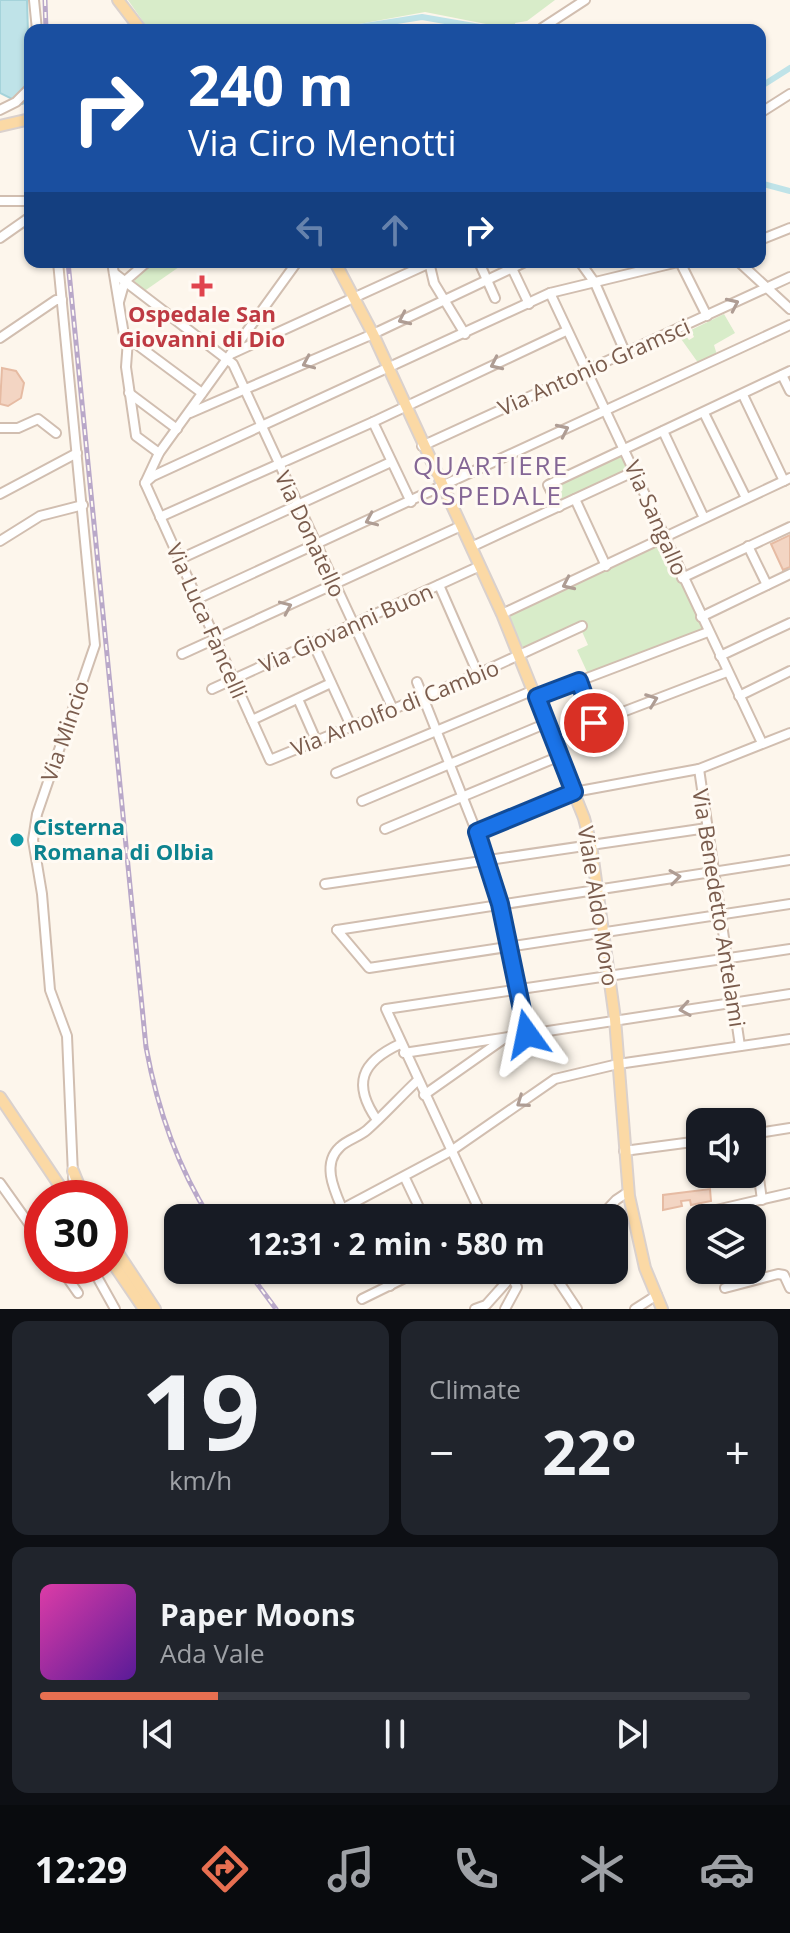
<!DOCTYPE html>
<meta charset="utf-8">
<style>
body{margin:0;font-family:"Open Sans",sans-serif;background:#20242c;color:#f1f3f6;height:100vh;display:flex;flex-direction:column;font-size:30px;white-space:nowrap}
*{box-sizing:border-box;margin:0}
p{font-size:26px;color:#9ea1a6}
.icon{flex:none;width:44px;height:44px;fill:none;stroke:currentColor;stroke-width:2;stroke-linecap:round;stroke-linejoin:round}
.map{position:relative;height:1309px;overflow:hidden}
.panel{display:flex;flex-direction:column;gap:12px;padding:12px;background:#0d0f14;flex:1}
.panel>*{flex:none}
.hud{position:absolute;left:24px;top:24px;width:742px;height:244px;border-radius:16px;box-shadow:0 2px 6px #0004;background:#1a4fa0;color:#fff;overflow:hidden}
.fabs{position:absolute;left:686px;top:1108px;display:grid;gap:16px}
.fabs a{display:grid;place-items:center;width:80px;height:80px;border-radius:16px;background:#171b24;box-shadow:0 2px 6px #0004;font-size:40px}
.speed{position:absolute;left:24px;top:1180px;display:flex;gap:16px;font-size:40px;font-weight:700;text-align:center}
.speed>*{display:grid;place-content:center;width:104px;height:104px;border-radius:50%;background:#171b24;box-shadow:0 2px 6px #0004;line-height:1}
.speed .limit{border:12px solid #d22;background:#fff;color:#111}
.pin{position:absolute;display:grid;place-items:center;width:68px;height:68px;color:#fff;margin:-34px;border:4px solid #fff;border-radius:50%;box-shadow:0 2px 8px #0007}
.me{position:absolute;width:88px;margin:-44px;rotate:348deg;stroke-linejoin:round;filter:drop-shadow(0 0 6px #0008)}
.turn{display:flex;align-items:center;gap:28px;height:168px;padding:0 32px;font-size:36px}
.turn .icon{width:104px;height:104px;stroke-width:2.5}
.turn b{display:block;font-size:56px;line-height:68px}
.lanes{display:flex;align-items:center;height:76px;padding:0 32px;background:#0003;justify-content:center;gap:40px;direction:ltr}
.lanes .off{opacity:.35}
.big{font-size:60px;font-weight:700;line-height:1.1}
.panel .widget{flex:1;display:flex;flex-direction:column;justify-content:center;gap:12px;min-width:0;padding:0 28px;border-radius:16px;background:#20242c}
.panel .dial{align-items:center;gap:0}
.dial b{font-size:104px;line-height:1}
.song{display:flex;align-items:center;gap:24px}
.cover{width:96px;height:96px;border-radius:12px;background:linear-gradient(135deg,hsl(320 70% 55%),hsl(270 70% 35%))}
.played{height:8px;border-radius:4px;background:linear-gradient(90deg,#e76f51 25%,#363941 25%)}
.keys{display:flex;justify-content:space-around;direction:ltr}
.heat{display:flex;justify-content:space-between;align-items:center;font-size:44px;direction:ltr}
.panel .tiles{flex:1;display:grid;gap:12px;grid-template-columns:1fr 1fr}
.widget:last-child{grid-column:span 2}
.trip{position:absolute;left:164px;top:1204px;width:464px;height:80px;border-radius:16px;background:#171b24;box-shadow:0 2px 6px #0004;font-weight:700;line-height:80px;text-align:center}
.tab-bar{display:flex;height:128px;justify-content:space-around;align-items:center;background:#090b0e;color:#9ea1a6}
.tab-bar .icon{width:56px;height:56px}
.tab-bar .selected{color:#e76f51}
.tab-bar b{font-size:36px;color:#f1f3f6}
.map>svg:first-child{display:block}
</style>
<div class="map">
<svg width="790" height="1309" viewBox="0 0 790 1309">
<rect width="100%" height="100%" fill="#fdf6ec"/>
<g fill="#d8ecc9">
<polygon points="128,0 555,0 527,21 515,23 517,30 425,12 326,30 149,30"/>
<polygon points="152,262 168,262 179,267 143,292 135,286 135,278"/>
<polygon points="724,314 735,333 714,345 717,355 699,364 679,336 683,332 689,340 694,337 691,330"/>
<polygon points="622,454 630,470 560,504 551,486"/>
<polygon points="663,544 703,630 588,674 577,650 588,645 580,627 522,652 506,616"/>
</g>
<polygon fill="#bfe3e8" stroke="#a5d3da" stroke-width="2" points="0,0 27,0 30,101 22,104 0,93"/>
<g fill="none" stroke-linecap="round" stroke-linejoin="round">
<g stroke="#bfe3e8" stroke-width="6">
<polyline points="340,30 422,17 497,30"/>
<polyline points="760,87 790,68"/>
<polyline points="760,183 790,191"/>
</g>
</g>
<g fill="#f3d5c3" stroke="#e6bba3" stroke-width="2">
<polygon points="2,368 16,371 24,383 21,398 8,406 0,404"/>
<polygon points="790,535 790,567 783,570 771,544"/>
<polygon points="710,1189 711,1201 691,1205 690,1200 681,1201 682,1206 663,1210 663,1195"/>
</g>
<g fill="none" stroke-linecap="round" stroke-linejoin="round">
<defs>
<g id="minor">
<polyline points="34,0 37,30"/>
<polyline points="542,28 585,0"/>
<polyline points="0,110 16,102 30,88"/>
<polyline points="760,113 790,94"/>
<polyline points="0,201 30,201"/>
<polyline points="0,238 30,217"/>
<polyline points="760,240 790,228"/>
<polyline points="58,262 95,645 37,814 33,840 42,894 50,990 67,1036 74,1198"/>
<polyline points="112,262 124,335 202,393"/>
<polyline points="429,262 434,283 465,334"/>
<polyline points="479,262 495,298"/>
<polyline points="509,262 529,304"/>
<polyline points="580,262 595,283 625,352"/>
<polyline points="680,262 707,316"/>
<polyline points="739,262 790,309"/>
<polyline points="114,273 233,364 393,709"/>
<polyline points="550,293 762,743"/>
<polyline points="119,302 125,281 147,262"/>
<polyline points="0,338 56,300 62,300"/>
<polyline points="128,340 126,367 136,436 159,453"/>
<polyline points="233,353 432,262"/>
<polyline points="782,375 790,391"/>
<polyline points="129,393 177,429"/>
<polyline points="743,395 784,481"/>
<polyline points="190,413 373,334 525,262"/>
<polyline points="704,413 746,498"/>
<polyline points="373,422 411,502"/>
<polyline points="0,428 18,428 38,419 56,433"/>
<polyline points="663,431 704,518"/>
<polyline points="422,446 790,277"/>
<polyline points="146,481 159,453 297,262"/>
<polyline points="145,483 270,760 478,674 582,626"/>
<polyline points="145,483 153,476 550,293 678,262"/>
<polyline points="0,494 77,453"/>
<polyline points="575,499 606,566"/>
<polyline points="559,507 548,485 790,371"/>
<polyline points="160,517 373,422 566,331"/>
<polyline points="0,541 40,516 83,505"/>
<polyline points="748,546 767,585"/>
<polyline points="471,547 633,472"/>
<polyline points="180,559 391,462"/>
<polyline points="682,578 790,527"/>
<polyline points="439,585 478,674"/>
<polyline points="197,599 790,325"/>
<polyline points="502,614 790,478"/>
<polyline points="701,617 790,574"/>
<polyline points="313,643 351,726"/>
<polyline points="182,654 461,526"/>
<polyline points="720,656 790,623"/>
<polyline points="579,681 594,723 727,672"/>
<polyline points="417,682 488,861 527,1034"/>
<polyline points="212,689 480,566"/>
<polyline points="739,696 790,671"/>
<polyline points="537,697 708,632"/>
<polyline points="298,699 316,740"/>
<polyline points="252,720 331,683"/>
<polyline points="699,769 740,1046"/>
<polyline points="336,773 534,690"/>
<polyline points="362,801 547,723"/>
<polyline points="385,829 560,756"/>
<polyline points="477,832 574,792 699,769 790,733"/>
<polyline points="325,884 707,828"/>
<polyline points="337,930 369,968 790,904"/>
<polyline points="337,930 790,860"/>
<polyline points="404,1053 790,994"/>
<polyline points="424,1095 505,1038"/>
<path d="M 377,1120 C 352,1084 361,1062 400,1044"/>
<polyline points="752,1134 790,1128"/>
<polyline points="753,1134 762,1200"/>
<polyline points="624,1151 700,1141"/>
<polyline points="405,1178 424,1218"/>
<polyline points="0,1183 42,1242"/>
<polyline points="342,1209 451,1151 555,1079 618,1064 790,1039"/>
<polyline points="716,1210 790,1193"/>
<path d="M 346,1218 C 338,1197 319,1166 340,1147 C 347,1140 359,1137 367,1130 C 384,1115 400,1097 417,1081"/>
<polyline points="483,1218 386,1009 790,949"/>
<polyline points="599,1218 616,1200 628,1192"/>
<polyline points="59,1266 78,1293"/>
<polyline points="91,1266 115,1309"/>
<polyline points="377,1270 390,1286"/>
<polyline points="551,1270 577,1309"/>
<polyline points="725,1288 778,1274 784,1275 790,1288"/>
<polyline points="362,1299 421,1270"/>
<polyline points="475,1309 486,1305 511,1277"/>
<polyline points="505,1309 517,1287 508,1270"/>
<polyline points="635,1309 657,1295"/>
</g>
<g id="major">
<polyline points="118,0 141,30"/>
<polyline points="0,126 30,119"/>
<polyline points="335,262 373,334 502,614 584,818 591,845 615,1019 629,1196 645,1268 662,1309"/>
<polyline points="0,1097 68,1198"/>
<polyline points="73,1171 84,1198"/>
<polyline points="110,1241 155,1309"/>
<polyline points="110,1259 144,1309"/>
</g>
</defs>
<use href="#minor" stroke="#d1beb0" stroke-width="12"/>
<use href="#major" stroke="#dad1cd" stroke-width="14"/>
<use href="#minor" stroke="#fff" stroke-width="8"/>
<use href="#major" stroke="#fbd9a5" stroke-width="10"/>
<defs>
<g id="rail">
<polyline points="45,0 46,30"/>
<path d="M 68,262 L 146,1047 C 157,1107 177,1166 210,1218"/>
<polyline points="247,1270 276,1309"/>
</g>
</defs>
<use href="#rail" stroke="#b9a8c9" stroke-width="5"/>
<use href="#rail" stroke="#fffaf3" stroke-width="2" stroke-dasharray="6" stroke-linecap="butt"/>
</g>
<defs><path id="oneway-chevron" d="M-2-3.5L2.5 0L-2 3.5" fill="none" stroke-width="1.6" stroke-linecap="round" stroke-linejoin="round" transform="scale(2)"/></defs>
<g stroke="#af9d94">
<use href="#oneway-chevron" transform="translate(733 304) rotate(-25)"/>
<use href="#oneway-chevron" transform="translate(404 319) rotate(155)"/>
<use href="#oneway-chevron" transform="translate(308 363) rotate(156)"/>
<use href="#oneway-chevron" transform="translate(496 364) rotate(155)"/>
<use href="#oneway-chevron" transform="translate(563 430) rotate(-25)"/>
<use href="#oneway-chevron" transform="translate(371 520) rotate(156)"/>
<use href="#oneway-chevron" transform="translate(568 584) rotate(155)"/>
<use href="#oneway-chevron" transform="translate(286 607) rotate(-24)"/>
<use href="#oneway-chevron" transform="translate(652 700) rotate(-21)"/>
<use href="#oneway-chevron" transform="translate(675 877) rotate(-8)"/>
<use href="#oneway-chevron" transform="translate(685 1009) rotate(171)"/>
<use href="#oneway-chevron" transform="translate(522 1102) rotate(145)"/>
</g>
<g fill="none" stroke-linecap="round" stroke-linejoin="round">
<defs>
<polyline id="route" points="527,1034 500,904 477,832 574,792 537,697 579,681 594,723"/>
</defs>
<use href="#route" stroke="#114b97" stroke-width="20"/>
<use href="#route" stroke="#1a73e8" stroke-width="14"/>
</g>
<path fill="#e0444e" stroke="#fffaf3" stroke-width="3" d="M198 274h8v8h8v8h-8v8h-8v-8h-8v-8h8z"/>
<circle fill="#0f9aa8" stroke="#fffaf3" stroke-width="3" cx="17" cy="840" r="8"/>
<g text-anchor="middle" stroke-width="6" stroke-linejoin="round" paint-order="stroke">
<g font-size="22" font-weight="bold" fill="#be3a42" stroke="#fffaf3">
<text x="202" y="322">Ospedale San<tspan x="202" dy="25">Giovanni di Dio</tspan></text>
</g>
<g font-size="22" fill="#7a5c4d" stroke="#fffaf3">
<text transform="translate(594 367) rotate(-24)" y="8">Via Antonio Gramsci</text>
<text transform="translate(656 518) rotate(66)" y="8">Via Sangallo</text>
<text transform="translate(310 534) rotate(65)" y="8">Via Donatello</text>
<text transform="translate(207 621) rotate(66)" y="8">Via Luca Fancelli</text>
<text transform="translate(346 628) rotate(-24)" y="8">Via Giovanni Buon</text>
<text transform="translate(395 708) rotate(-22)" y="8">Via Arnolfo di Cambio</text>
<text transform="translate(65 731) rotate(-71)" y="8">Via Mincio</text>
<text transform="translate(598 906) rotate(81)" y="8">Viale Aldo Moro</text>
<text transform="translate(719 908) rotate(81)" y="8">Via Benedetto Antelami</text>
</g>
<g font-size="22" font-weight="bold" fill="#0d838f" stroke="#fffaf3" text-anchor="start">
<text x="33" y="835">Cisterna<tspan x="33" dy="25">Romana di Olbia</tspan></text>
</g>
<g font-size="26" letter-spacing="2" fill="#846695" stroke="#fffaf3">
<text x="491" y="475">QUARTIERE<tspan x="491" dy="30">OSPEDALE</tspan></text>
</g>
</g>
</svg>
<div class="fabs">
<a><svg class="icon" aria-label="sound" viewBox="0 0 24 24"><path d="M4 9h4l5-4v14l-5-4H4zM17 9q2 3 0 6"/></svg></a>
<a><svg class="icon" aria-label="layers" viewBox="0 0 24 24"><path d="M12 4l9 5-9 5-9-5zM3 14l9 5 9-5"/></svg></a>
</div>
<div class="speed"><div class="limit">30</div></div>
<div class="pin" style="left:594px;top:723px;background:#d93025"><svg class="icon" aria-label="arrive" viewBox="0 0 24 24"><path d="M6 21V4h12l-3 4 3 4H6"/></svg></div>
<svg class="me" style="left:527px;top:1034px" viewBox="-20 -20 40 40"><path d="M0-17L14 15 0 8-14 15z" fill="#1a73e8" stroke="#fff" stroke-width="4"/></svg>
<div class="trip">12:31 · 2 min · 580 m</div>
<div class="hud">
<div class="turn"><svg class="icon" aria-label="right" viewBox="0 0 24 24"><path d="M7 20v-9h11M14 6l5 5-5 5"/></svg><div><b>240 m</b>Via Ciro Menotti</div></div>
<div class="lanes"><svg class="icon off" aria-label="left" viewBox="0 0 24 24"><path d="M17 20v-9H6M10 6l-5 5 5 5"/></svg><svg class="icon off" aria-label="ahead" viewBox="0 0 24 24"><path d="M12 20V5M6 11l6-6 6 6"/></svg><svg class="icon" aria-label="right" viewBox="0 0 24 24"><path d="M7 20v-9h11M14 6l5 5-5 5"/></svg></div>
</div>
</div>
<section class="panel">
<div class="tiles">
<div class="widget dial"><b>19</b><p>km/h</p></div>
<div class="widget"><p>Climate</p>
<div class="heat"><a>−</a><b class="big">22°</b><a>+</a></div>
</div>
<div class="widget">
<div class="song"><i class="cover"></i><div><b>Paper Moons</b><p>Ada Vale</p></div></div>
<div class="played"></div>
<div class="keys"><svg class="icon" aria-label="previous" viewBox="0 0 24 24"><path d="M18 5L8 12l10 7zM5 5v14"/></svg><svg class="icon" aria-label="pause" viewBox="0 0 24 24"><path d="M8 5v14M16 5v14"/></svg><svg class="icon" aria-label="next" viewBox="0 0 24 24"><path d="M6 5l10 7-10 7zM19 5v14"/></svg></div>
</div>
</div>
</section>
<nav class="tab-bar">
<b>12:29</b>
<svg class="icon selected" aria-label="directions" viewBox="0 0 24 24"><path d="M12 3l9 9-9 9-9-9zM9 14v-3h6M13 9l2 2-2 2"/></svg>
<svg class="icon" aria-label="music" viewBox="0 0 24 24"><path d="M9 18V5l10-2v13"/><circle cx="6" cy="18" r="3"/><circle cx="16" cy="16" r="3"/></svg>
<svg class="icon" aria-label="phone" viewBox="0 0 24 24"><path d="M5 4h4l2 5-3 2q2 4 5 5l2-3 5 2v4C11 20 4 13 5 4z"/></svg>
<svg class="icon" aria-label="climate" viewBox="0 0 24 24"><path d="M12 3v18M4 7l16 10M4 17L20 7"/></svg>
<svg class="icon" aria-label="car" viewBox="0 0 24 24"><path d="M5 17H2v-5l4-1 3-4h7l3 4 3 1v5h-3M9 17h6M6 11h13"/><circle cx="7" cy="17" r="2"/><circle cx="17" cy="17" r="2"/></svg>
</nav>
